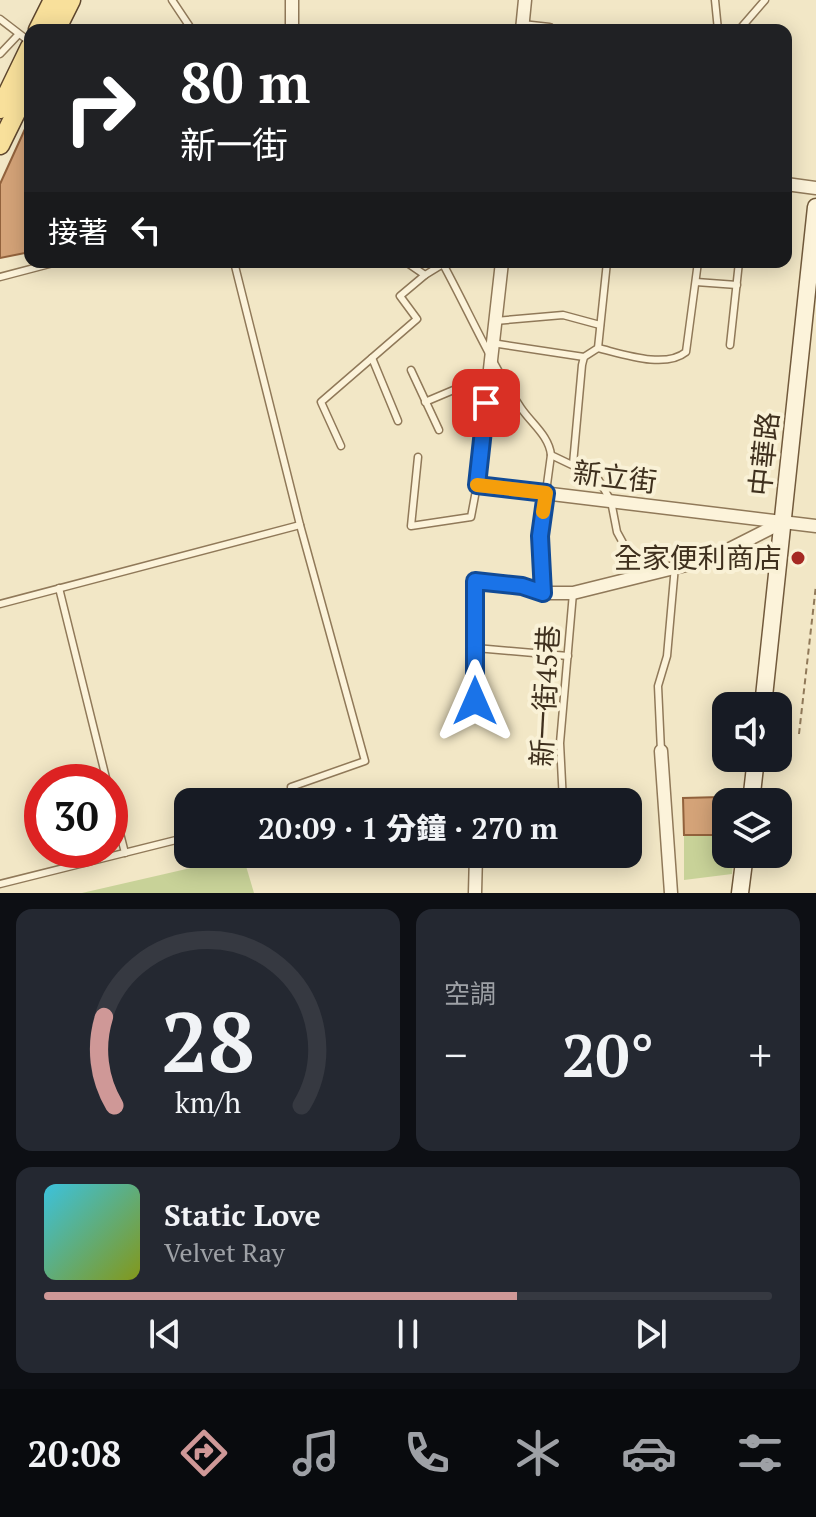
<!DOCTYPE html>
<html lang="zh-TW">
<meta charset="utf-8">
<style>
body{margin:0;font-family:"PT Serif","Noto Sans TC",serif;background:#242831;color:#f1f3f6;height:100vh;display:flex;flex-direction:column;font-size:30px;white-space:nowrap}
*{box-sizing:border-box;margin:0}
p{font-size:26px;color:#9ea1a6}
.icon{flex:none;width:44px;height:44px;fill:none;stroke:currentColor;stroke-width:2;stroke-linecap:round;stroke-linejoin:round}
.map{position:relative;height:893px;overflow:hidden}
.sheet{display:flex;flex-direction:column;gap:16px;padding:16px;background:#0d0f14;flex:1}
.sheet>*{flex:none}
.hud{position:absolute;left:24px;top:24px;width:768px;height:244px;border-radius:16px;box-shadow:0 4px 20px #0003;background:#202124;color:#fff;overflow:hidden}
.tools{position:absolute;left:712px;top:692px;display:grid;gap:16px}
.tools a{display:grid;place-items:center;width:80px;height:80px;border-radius:16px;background:#171b24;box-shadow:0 4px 20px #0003;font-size:40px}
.speed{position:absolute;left:24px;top:764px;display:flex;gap:16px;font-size:40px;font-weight:700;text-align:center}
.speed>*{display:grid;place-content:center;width:104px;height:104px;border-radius:50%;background:#171b24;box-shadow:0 4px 20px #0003;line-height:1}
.speed .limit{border:12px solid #d22;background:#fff;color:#111}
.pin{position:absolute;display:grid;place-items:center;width:68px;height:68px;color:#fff;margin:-34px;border-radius:16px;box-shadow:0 4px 12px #0006}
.me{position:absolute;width:88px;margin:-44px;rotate:0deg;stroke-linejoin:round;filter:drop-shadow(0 0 6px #0008)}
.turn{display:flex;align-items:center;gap:28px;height:168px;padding:0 24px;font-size:36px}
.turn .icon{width:104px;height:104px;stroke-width:2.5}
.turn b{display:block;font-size:56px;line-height:68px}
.then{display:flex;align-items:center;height:76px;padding:0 24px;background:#0003;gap:16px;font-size:30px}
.big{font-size:60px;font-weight:800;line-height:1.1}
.sheet .card{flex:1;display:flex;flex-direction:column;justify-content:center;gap:12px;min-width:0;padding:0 28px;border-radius:16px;background:#242831}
.sheet .dial{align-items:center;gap:0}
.dial svg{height:208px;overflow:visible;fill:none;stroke:#363941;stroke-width:7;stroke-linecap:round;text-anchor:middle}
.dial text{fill:#f1f3f6;stroke:none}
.song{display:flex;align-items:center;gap:24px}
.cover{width:96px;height:96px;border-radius:12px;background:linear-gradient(135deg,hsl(190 70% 55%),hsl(70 70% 35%))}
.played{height:8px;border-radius:4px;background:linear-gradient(90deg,#cf9897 65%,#363941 65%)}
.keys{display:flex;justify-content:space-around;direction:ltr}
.heat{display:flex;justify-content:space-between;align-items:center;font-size:44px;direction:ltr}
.sheet .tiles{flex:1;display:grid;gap:16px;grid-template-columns:1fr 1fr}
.card:last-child{grid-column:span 2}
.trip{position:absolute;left:174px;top:788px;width:468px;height:80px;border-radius:16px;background:#171b24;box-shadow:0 4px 20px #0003;font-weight:800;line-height:80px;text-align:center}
.tabs{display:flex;height:128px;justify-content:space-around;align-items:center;background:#090b0e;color:#9ea1a6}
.tabs .icon{width:56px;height:56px}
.tabs .current{color:#cf9897}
.tabs b{font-size:36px;color:#f1f3f6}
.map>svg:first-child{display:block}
</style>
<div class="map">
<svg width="816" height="893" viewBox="0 0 816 893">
<rect width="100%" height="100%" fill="#f2e7c6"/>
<g fill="#c8d298">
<polygon points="721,822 726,822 726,854 734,854 732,874 684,880 684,835 721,835"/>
<polygon points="243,856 254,893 82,893"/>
</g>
<g fill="#d4a378" stroke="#92623c" stroke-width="2">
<polygon points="30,118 30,252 0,258 0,184"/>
<polygon points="721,797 726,797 726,822 721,822 721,835 684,835 683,798"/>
</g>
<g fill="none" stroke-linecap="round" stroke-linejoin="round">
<defs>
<g id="lane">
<polyline points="172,0 192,30"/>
<polyline points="715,0 718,30"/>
<polyline points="0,19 30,42"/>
<polyline points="739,30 765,0"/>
<polyline points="0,54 18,35"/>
<polyline points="234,262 300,525"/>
<polyline points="406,262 425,275 443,264"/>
<path d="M 447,262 L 443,264 C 469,312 491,363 521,408 C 532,424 549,436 551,455 L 597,477 L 611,501 L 617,532 L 640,574"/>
<polyline points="0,277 57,262"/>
<polyline points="696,282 737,285"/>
<polyline points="495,321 563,315 600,325"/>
<polyline points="492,343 584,357"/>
<polyline points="730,345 739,262"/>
<path d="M 598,348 C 623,354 665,369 686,352 L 698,262"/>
<polyline points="372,358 398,421"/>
<polyline points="411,370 439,430"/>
<polyline points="425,402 489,375"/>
<polyline points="341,446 321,402 417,319 400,296 425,275"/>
<polyline points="418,457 411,526 471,517 477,485"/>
<polyline points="573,464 582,365 584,357 598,348 607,262"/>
<polyline points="59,588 107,782"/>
<polyline points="543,593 540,536 551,455"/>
<polyline points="0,604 300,525 365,761 291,787 292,802"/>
<polyline points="476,648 568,656"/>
<polyline points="661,751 658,686 667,656 675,566"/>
<polyline points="110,794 125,853"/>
<polyline points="563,802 560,743 573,593"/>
<polyline points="0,884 188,837"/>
</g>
<g id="street">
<polyline points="522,27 549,30"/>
<polyline points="292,30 292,0"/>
<polyline points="522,30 525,0"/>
<polyline points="786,184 816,188"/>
<polyline points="502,262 477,485 816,526"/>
<polyline points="475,701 475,581 522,586 543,593 573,593 710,559 783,522"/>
<polyline points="661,751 671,893"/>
<polyline points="475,893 476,854"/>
</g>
<g id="secondary">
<polyline points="763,706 816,207"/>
<polyline points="751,802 756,758"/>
<polyline points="740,893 745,854"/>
</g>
<g id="primary">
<polyline points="38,30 53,0"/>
<polyline points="56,30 71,0"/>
<polyline points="0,109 30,47"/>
<polyline points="0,145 30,84"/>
</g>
</defs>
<use href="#lane" stroke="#907959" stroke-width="9"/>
<use href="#street" stroke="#907959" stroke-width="15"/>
<use href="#secondary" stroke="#725a3c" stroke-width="19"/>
<use href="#primary" stroke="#5e462d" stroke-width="21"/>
<polyline stroke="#907959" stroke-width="2" stroke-dasharray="6 4" stroke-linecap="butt" points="799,734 816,585"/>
<use href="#lane" stroke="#fcf3da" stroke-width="6"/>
<use href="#street" stroke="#fcf3da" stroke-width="12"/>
<use href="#secondary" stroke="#fcf3da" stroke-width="16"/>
<use href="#primary" stroke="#f8e09b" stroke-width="18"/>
</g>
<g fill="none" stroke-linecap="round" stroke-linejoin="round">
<defs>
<polyline id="route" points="475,701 475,581 522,586 543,593 540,536 546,493 477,485 486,403"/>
</defs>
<use href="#route" stroke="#114b97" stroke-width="20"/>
<use href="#route" stroke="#1a73e8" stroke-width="14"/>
<polyline stroke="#f59e0b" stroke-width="14" points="477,485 546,493 543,512"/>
</g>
<circle fill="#a52923" stroke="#f9f1d6" stroke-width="3" cx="798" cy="558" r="8"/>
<g text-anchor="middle" stroke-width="8" stroke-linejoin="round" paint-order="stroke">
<g font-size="28" fill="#3f301e" stroke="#f9f1d6">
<text transform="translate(764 454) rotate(-84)" y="10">中華路</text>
<text transform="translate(615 477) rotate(7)" y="10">新立街</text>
<text transform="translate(545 696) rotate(-87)" y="10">新一街45巷</text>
</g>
<g font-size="28" fill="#3f301e" stroke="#f9f1d6" text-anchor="end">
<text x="782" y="568">全家便利商店</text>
</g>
</g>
</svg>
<div class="tools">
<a><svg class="icon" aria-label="sound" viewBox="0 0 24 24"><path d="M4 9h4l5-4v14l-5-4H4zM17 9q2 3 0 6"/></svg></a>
<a><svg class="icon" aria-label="layers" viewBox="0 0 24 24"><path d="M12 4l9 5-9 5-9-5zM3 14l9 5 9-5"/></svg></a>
</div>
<div class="speed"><div class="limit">30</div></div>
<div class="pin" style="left:486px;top:403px;background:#d93025"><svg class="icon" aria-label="arrive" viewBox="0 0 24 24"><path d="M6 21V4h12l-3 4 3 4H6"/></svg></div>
<svg class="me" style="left:475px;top:701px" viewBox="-20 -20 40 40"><path d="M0-17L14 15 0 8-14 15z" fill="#1a73e8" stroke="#fff" stroke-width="4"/></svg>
<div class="trip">20:09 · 1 分鐘 · 270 m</div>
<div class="hud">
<div class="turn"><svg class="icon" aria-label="right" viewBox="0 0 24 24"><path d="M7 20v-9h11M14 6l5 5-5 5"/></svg><div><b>80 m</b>新一街</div></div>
<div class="then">接著<svg class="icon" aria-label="left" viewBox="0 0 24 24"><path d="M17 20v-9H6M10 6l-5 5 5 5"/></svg></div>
</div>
</div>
<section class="sheet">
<div class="tiles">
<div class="card dial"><svg viewBox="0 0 100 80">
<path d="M14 69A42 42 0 1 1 86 69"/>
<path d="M14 69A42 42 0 0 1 10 35" stroke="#cf9897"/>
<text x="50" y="56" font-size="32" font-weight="700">28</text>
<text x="50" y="72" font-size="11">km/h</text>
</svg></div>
<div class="card"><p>空調</p>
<div class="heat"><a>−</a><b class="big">20°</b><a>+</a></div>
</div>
<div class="card">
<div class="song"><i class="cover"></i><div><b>Static Love</b><p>Velvet Ray</p></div></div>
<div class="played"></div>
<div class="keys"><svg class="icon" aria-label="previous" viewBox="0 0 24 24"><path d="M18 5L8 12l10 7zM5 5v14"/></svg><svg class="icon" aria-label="pause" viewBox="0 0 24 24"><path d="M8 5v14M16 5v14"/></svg><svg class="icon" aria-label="next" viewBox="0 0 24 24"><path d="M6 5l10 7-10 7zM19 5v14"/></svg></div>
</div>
</div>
</section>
<nav class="tabs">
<b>20:08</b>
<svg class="icon current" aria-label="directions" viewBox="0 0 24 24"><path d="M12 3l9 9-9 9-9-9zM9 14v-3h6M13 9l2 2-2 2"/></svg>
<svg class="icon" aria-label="music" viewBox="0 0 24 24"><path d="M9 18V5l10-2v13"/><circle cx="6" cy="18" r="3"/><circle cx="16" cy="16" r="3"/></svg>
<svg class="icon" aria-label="phone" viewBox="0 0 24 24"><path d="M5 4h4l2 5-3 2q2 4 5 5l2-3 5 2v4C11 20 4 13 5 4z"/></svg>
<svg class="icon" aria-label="climate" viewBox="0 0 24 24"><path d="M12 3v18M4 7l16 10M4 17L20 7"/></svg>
<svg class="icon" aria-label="car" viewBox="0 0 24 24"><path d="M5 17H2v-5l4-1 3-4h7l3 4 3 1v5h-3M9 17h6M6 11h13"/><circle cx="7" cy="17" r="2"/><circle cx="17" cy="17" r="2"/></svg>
<svg class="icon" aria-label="filters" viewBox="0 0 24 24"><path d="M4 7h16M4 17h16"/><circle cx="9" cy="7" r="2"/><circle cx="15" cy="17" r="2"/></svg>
</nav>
